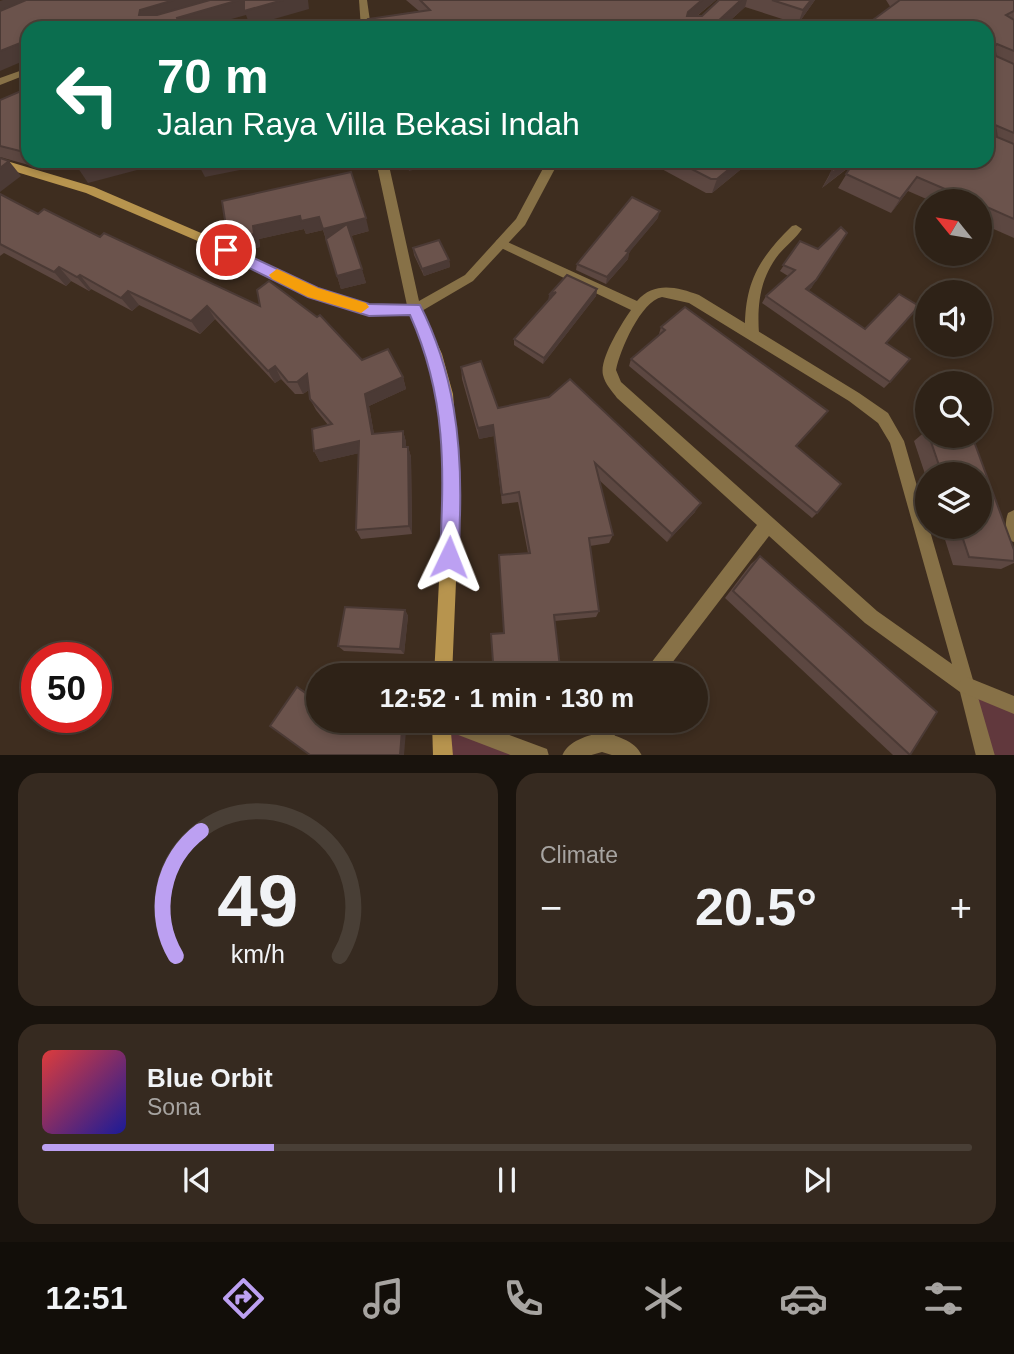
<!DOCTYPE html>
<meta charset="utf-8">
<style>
body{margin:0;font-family:Helvetica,sans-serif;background:#362a20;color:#f1f3f6;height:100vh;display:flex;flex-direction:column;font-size:26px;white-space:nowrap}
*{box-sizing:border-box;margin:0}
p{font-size:23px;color:#a7a4a1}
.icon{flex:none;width:38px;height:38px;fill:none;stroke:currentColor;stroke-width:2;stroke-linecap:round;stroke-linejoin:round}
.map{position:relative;height:755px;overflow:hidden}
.side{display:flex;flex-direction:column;gap:18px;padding:18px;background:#19130d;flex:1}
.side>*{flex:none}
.banner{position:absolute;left:21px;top:21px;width:973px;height:147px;border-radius:21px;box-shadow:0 4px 10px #0003,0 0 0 2px #493f36;background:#0b6e4f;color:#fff;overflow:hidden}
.needle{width:46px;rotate:300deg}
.tools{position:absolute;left:915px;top:189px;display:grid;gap:14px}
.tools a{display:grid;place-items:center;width:77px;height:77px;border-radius:50%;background:#2e2217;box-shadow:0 4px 10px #0003,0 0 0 2px #493f36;font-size:35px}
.speed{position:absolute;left:21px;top:642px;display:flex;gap:14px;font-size:35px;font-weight:700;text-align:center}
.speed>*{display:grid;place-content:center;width:91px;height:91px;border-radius:50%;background:#2e2217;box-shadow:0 4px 10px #0003,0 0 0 2px #493f36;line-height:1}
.speed .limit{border:10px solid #d22;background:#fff;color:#111}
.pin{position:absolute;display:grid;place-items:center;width:60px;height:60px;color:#fff;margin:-30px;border:4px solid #fff;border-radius:50%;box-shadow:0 2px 7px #0007}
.me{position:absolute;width:77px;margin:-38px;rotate:2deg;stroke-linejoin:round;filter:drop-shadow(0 0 5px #0008)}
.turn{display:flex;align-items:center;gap:24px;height:147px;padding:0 21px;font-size:32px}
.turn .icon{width:91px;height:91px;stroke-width:2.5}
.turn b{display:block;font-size:49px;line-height:60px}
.big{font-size:52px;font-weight:600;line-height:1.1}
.side .card{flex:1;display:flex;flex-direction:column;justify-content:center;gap:10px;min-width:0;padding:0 24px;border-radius:21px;background:#362a20}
.side .dial{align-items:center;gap:0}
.dial svg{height:182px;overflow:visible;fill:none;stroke:#493f36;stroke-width:7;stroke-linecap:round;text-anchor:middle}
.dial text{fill:#f1f3f6;stroke:none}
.song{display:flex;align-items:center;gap:21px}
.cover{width:84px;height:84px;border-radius:10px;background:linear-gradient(135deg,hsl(0 70% 55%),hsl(240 70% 35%))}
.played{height:7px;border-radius:4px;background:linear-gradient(90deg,#bca0f2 25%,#493f36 25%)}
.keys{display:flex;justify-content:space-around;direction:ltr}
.heat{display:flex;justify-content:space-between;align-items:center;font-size:38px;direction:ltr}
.side .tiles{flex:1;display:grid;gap:18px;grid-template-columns:1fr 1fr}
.card:last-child{grid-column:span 2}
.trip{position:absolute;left:306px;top:663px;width:402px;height:70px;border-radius:35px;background:#2e2217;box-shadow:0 4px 10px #0003,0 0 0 2px #493f36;font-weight:600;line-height:70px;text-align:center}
.tab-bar{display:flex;height:112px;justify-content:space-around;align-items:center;background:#120e09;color:#a7a4a1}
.tab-bar .icon{width:49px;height:49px}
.tab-bar .current{color:#bca0f2}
.tab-bar b{font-size:32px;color:#f1f3f6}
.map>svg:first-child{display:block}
</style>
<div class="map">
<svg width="1014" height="756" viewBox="0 0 1014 756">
<rect width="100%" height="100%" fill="#3e2d1f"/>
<g fill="#61383d">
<polygon points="967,686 1014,705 1014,755 984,755"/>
<polygon points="447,721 540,755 443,755"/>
</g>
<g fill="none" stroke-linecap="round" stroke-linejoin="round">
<g fill="#877147" fill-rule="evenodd">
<path d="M 501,239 L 637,301 C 654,281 677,287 699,295 L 859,393 L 888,413 L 904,441 L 995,756 L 976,756 L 960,692 L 865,623 L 769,536 L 662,676 L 641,676 L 757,525 L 617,398 C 612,391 605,384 603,375 C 599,359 622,323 631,310 L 497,246 L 495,243 L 497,240 ZM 662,297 L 689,303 L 849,401 L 878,423 L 890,443 L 952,664 L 877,611 L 621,382 L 616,370 C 620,350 641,301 662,297 Z"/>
<polygon points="603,721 624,721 606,749 599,751 592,749 590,742"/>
</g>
<g fill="#877147" fill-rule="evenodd">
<polygon points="28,68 28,74 0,85 0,78"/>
<path d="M 796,225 L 802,229 C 796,238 787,245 779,254 C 760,278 757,304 759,334 L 757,338 L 747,338 L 745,334 C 744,285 757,260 792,226 Z"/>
<path d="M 1014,510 L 1014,542 L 1008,540 C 1005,531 1005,521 1008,513 Z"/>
<polygon points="967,677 1014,696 1014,714 961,692 958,686 961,680"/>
<polygon points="438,721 472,721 547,749 549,756 513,756 440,728"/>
<path d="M 602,733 C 616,735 636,741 642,756 L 615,756 L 602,752 L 588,756 L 562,756 C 568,741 587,735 602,733 Z"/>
</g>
<g fill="#877147" fill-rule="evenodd">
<polygon points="359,0 367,0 371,28 361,28"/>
<polygon points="376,161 388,161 419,301 465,275 516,219 547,161 559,161 525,225 473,281 415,315 408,310"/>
</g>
<g fill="#b7944e" fill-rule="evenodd">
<polygon points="0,159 94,187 208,236 318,289 369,305 420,306 442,354 453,394 460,487 452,676 434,676 444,487 439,394 428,354 411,315 369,315 309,297 200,242 86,193 0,167"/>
<polygon points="432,721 450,721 453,756 433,756"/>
</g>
</g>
<g fill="#5c4741">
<polygon points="406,0 716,0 697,16 702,16 719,0 815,0 798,24 745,7 723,27 725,28 370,28 368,19 419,11"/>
<polygon points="886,0 1014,0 1014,238 980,223 980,201 931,201 908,191 891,213 838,188 852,165 822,188 837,161 987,161"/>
<polygon points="28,88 28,161 54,161 43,169 0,157 0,100"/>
<polygon points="647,161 751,161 712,193 706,193"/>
<polygon points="0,194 38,214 100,237 362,360 403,377 406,389 369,406 374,434 403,431 406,442 406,447 408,447 411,457 412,534 361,539 356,530 359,453 320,462 314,451 328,425 316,410 310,399 309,390 303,394 295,394 281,379 275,383 215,319 200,334 139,305 132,311 91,289 89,291 71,281 66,286 4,253 0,256"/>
<polygon points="222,201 369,231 351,236 366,283 341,289 323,230 306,234 304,229 259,239 260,247 245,251 234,246 227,233"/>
<polygon points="658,218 629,252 628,259 606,284 576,270 577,264"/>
<polygon points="800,241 812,287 808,291 886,343 890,382 884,388 762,303 766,296 788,276 780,271"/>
<polygon points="413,248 449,260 450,267 424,276 414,255"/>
<polygon points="597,289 596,296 543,364 514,345 514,339 548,301"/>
<polygon points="661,327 796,446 817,513 812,518 629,366 631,359 660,335 659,334"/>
<polygon points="461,367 498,408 695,512 667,542 599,480 613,535 609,543 590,546 599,611 596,617 555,621 504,633 528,553 518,502 502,504 494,436 479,439 462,379"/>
<polygon points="927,430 928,436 972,436 1014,550 1014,563 1001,569 953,565 941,527 980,527 980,474 928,474 928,483 914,441"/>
<polygon points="760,556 910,755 893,755 725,598 751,564"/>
<polygon points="405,610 408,616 404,654 344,651 338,646"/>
</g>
<g fill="#4b3a35">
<polygon points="3,0 45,0 0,21 0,1"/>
<polygon points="174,0 226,0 147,25 139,15 140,10"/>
<polygon points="239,0 308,0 309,9 250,26 246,15 199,28 162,28 177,18"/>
<polygon points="702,0 716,0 684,26 688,12"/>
<polygon points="741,0 747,0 745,7 722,28 716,23"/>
<polygon points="811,0 815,0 798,24 803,10"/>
<polygon points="28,40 28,59 0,71 0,51"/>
<polygon points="9,161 21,176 0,192 0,168"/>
<polygon points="37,161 54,161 43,169"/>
<polygon points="105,161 171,161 88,183 78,168"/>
<polygon points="202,161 284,161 205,177 197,162"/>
<polygon points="407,161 447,161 409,171"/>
<polygon points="739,161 751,161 712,193 717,179"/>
<polygon points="847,161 856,161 822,188 830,175"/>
<polygon points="917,177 908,191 891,213 900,199"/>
<polygon points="660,211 658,218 627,255 629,252 628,259 606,284 607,277 626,251"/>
<polygon points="300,216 366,218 369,231 327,242 323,230 306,234 304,229 259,239 260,247 245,251 238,238 253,226"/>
<polygon points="843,240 812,287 802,296 806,289"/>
<polygon points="449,260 450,267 424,276 422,269"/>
<polygon points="59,267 71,281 66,286 54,272"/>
<polygon points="362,269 366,283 341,289 337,276"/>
<polygon points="80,275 91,289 89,291 77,277"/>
<polygon points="597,289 596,296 543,364 544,358"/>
<polygon points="128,291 139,305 132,311 121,298"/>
<polygon points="556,292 548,301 549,295"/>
<polygon points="207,306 215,319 200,334 191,321"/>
<polygon points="275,366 281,379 275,383 268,371"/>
<polygon points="307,374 313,387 303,394 297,382"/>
<polygon points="403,377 406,389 369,406 376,445 372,434 365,394"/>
<polygon points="493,425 494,436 479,439 478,428"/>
<polygon points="403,431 406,442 406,458 403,447"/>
<polygon points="359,441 364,452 320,462 314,451"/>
<polygon points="408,447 411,457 412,534 409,526"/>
<polygon points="701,503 695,512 667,542 672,534"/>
<polygon points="405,610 408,616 404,654 400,649"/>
<polygon points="297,687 303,690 318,701 318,702"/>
<polygon points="402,730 406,731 404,755 400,755"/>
</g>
<g fill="#6b534c" stroke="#4b3a35" stroke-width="2">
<polygon points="26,0 174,0 140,10 139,15 157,15 210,0 239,0 177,18 179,24 162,28 28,28 28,40 0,51 0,11"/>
<polygon points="244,0 283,0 244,11"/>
<polygon points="420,0 702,0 688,12 687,16 702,16 719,0 741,0 716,23 725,28 370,28 368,19 430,10"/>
<polygon points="772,0 811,0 803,10"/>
<polygon points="900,0 1014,0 1014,11 1006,15 1014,20 1014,51 997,44 994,47 996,56 1014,64 1014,133 995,125 997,137 1014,144 1014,219 980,204 980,201 973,201 917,177 900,199 846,174 855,161 987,161 987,28 862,28"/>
<polygon points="28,88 28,153 0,146 0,100"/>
<polygon points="0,158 9,161 0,168"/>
<polygon points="76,161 105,161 78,168"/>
<polygon points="676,161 739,161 717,179 711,179"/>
<polygon points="837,161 847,161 830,175"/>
<polygon points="351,172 366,218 323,229 319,217 301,221 300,216 253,226 254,234 238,238 227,233 222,201"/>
<polygon points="0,194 38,214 44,209 100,237 104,233 260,306 257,290 269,281 317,317 320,315 362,360 388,349 403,377 365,394 372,434 403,431 403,447 408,447 409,526 356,530 359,441 314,451 312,429 332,424 310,399 307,374 297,382 288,382 275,366 268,371 207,306 191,321 128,291 121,298 80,275 77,277 59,267 54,272 0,244"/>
<polygon points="632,197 660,211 626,251 629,252 607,277 577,264"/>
<polygon points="347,224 362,269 337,276 326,239"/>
<polygon points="841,227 847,233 816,280 806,289 865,329 899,294 919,306 886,343 910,359 890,382 766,296 795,270 783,265 800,241 818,249"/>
<polygon points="439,240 449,260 422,269 413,248"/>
<polygon points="567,275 597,289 544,358 514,339 556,292 549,295"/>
<polygon points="685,307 828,411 796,446 841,484 817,513 631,359 665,330 661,327"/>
<polygon points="481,361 498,408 549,397 570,379 701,503 672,534 595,463 613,535 589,538 599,611 554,615 561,676 494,676 491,634 504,633 499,555 530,553 519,492 502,495 493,425 478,428 461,367"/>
<polygon points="929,436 972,436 1014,550 1014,561 969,557 959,527 980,527 980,474 942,474"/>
<polygon points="760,556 937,712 910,755 733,591"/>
<polygon points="345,607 405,610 400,649 338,646"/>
<polygon points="297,687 318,702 318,721 344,721 354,728 402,730 400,755 310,755 270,726"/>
</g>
<path fill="#bca0f2" stroke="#7a689d" stroke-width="2" d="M 226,245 L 318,288 L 369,304 L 420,305 C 454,372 462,441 460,515 C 459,530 461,549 455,563 L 449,566 L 442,563 L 440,557 C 444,468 447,398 410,315 L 369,316 L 308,297 L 221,254 L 221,246 Z"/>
<polygon fill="#f59e0b" points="277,269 318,288 366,303 369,307 361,313 308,297 272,279 269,275"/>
</svg>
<div class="tools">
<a><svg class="needle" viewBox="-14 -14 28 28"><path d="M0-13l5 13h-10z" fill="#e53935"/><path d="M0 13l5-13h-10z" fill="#a7a4a1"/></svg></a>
<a><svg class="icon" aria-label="sound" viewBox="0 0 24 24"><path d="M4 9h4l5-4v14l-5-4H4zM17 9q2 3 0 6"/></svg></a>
<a><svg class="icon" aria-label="search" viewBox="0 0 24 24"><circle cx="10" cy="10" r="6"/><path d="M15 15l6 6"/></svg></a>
<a><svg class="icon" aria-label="layers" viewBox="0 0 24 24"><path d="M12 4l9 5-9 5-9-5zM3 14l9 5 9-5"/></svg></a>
</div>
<div class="speed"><div class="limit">50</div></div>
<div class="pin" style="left:226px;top:250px;background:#d93025"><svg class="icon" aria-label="arrive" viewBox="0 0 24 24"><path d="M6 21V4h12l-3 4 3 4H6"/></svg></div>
<svg class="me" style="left:449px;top:557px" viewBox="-20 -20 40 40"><path d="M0-17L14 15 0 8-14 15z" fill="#bca0f2" stroke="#fff" stroke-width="4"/></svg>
<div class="trip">12:52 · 1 min · 130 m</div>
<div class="banner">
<div class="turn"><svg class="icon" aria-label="left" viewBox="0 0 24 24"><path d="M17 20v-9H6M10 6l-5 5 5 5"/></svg><div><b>70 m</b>Jalan Raya Villa Bekasi Indah</div></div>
</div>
</div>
<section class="side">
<div class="tiles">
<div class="card dial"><svg viewBox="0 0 100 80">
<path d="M14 69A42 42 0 1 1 86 69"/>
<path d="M14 69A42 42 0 0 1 25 14" stroke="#bca0f2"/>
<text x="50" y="56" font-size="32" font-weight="700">49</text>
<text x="50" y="72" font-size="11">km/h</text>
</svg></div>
<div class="card"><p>Climate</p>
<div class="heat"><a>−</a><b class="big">20.5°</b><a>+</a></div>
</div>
<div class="card">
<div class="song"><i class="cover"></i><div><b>Blue Orbit</b><p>Sona</p></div></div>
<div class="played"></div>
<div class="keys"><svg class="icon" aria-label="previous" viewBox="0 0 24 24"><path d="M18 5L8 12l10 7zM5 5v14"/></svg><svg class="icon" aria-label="pause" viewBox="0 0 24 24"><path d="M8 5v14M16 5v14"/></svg><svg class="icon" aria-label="next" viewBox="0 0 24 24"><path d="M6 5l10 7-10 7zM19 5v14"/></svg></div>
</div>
</div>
</section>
<nav class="tab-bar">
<b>12:51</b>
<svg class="icon current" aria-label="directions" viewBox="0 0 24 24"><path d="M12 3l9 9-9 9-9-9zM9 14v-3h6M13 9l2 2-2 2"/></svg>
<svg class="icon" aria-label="music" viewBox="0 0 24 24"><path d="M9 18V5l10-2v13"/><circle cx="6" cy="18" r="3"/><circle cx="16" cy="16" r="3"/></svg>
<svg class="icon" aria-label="phone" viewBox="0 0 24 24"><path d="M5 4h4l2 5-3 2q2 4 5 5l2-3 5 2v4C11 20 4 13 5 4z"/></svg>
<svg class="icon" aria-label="climate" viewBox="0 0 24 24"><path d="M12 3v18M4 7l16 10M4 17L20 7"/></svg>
<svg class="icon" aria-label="car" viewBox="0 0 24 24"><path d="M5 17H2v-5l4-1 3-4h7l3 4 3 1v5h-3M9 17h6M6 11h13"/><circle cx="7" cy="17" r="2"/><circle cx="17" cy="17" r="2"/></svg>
<svg class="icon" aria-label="filters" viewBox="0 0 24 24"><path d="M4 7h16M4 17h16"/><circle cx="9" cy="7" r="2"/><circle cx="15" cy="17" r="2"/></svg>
</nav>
